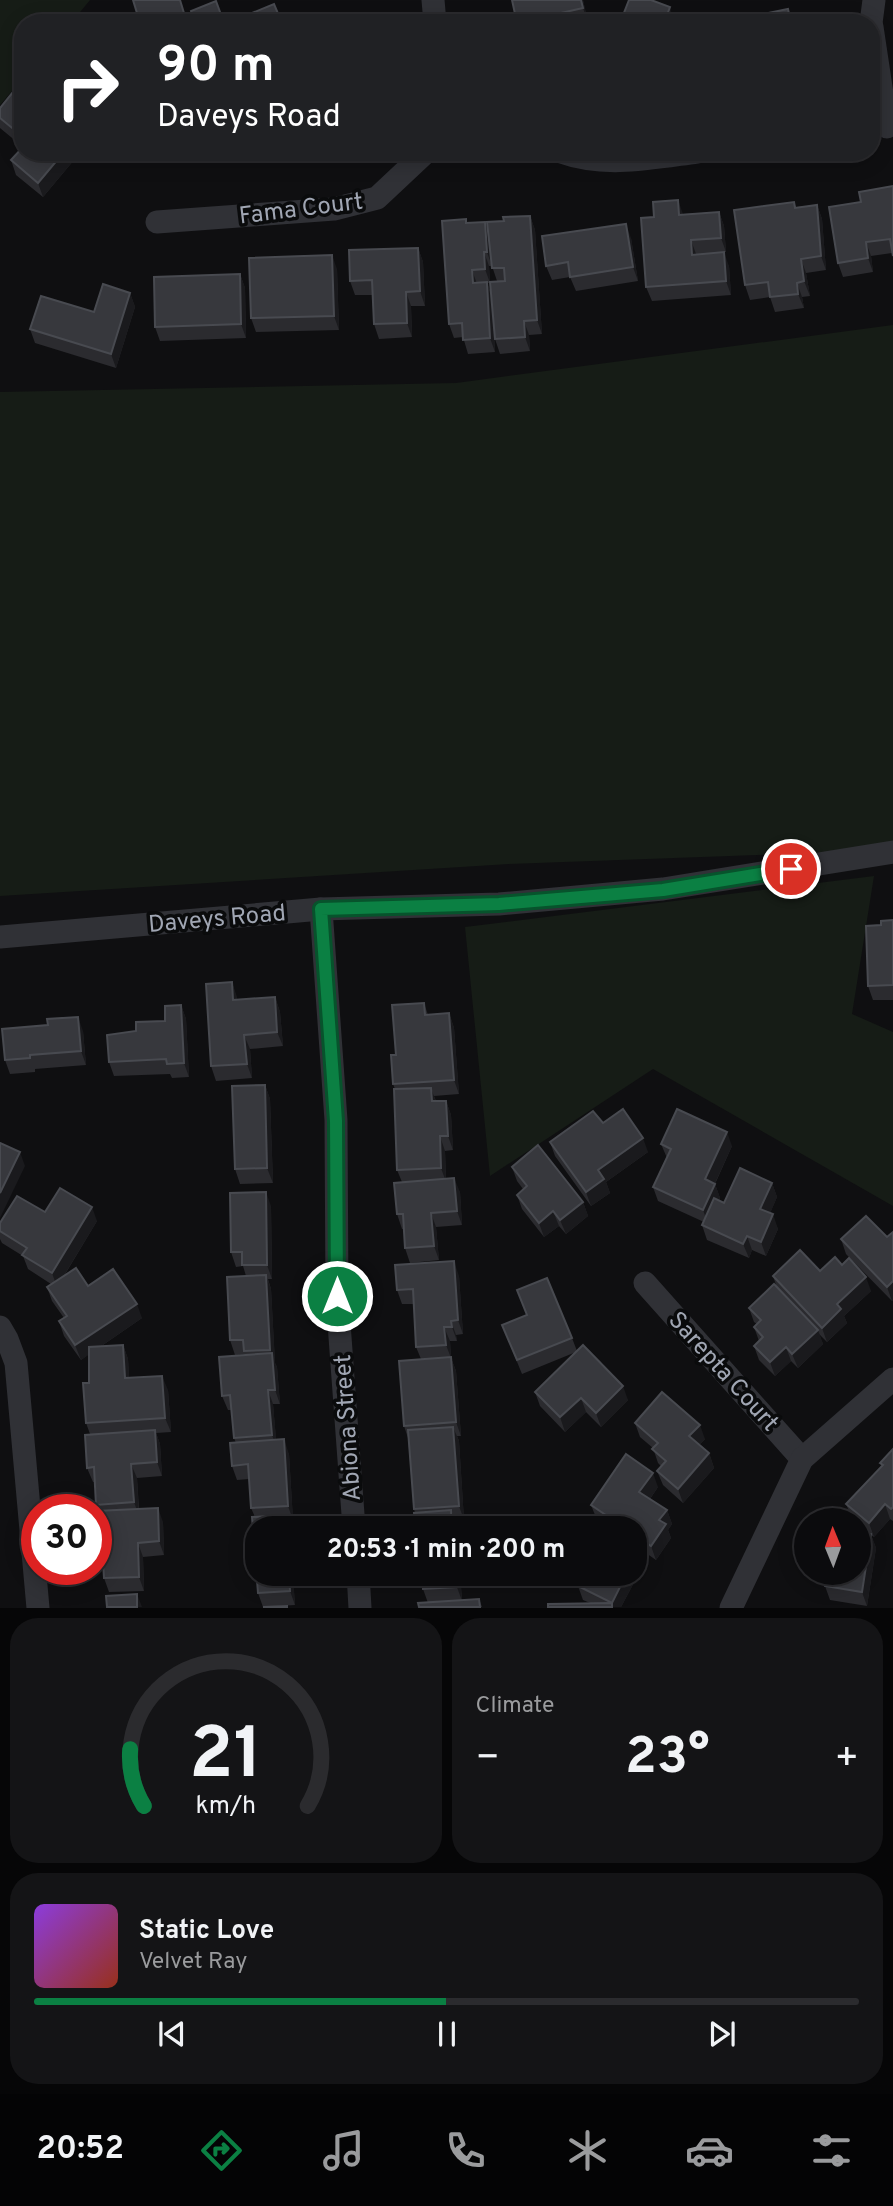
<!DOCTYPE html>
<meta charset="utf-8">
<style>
body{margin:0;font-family:Overpass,sans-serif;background:#141416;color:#f1f3f6;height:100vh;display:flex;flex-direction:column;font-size:26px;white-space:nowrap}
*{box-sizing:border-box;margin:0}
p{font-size:23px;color:#9a9b9d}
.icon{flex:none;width:38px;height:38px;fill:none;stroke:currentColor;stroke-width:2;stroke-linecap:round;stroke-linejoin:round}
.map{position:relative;height:1608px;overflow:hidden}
.drawer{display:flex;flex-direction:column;gap:10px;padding:10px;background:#060607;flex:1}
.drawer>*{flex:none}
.guide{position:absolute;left:14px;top:14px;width:866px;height:147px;border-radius:28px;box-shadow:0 4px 18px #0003,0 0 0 2px #2b2b2e;background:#202124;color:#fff;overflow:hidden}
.needle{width:46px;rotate:359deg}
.buttons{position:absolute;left:794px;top:1508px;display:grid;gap:14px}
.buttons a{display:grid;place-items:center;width:77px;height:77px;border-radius:50%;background:#0b0b0d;box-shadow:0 4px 18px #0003,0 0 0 2px #2b2b2e;font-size:35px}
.speed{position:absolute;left:21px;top:1494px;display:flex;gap:14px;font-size:35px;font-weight:700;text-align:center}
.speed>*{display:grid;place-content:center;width:91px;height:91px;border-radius:50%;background:#0b0b0d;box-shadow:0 4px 18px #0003,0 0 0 2px #2b2b2e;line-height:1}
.speed .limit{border:10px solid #d22;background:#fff;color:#111}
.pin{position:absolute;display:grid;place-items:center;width:60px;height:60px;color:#fff;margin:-30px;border:4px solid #fff;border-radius:50%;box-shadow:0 2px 7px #0007}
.me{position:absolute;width:77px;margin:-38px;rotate:0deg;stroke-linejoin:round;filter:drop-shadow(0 0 5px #0008)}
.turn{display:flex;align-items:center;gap:24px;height:147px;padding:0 28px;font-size:32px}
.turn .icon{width:91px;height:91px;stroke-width:2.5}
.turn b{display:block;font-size:49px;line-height:60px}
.big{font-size:52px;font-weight:700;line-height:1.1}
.drawer .tile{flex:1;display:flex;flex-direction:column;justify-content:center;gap:10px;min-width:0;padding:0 24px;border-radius:28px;background:#141416}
.drawer .dial{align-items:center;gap:0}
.dial svg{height:182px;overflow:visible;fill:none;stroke:#2b2b2e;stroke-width:7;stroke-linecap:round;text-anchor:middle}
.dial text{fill:#f1f3f6;stroke:none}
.song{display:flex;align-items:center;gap:21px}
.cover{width:84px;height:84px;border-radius:10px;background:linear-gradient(135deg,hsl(270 70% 55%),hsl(10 70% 35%))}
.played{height:7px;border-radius:4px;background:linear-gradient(90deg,#0b8043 50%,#2b2b2e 50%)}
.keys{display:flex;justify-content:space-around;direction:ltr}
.heat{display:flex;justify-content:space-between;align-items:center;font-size:38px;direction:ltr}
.drawer .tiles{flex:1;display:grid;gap:10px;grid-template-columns:1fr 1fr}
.tile:last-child{grid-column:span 2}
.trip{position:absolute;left:245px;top:1516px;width:402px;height:70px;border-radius:28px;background:#0b0b0d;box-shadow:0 4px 18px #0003,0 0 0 2px #2b2b2e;font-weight:700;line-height:70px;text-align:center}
.tabs{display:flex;height:112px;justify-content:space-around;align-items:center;background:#040405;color:#9a9b9d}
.tabs .icon{width:49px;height:49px}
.tabs .current{color:#0b8043}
.tabs b{font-size:32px;color:#f1f3f6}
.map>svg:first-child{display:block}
</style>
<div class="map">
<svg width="893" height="1608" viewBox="0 0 893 1608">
<rect width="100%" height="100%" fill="#0f0f11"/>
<g fill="#161c16">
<polygon points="0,0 90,0 71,23 23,23 23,78 0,105"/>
<polygon points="893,325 893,850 509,864 0,896 0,392 456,383"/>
<polygon points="874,876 852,1014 893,1032 893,1206 653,1069 490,1176 465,927"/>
</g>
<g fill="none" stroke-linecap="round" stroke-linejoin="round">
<g stroke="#303136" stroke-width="23">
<polyline points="433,0 435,23"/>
<polyline points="871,23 874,0"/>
<polyline points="872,27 887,127"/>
<path d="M 561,152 C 605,168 652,158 697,152"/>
<polyline points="157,222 334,209 377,198 426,152"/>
<polyline points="321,909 336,1120 337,1296 354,1528"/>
<polyline points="0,937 321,909 499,904 663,889 893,852"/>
<polyline points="645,1283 802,1459"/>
<polyline points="0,1327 7,1339 16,1363 38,1608"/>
<polyline points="358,1573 360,1608"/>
<polyline points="731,1608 802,1459 893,1379"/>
</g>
</g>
<g fill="#2b2b2f" fill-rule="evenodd">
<polygon points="583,0 588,23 517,23"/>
<polygon points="23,92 23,152 78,152 79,154 43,197 16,175 11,160 23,147 0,128 0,108"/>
<polygon points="893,186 893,257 892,253 871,256 873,272 843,277 838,263 861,202"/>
<polygon points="794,202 796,207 817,205 822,219 826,270 806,273 810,296 802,297 804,308 775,312 770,297 750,300 745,285"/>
<polygon points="719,212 724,226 726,252 714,253 729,266 731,295 652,301 646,287 683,214"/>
<path d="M 530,216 L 535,230 L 542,334 L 529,335 L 530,351 L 500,354 L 495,339 L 493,314 L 495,352 L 468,354 L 463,337 L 454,338 L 449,324 L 466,219 L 467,223 L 488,231 L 504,221 ZM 489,266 L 492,266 L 497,281 L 492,296 L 487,283 L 490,283 Z"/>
<polygon points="631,238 638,281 576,291 570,277 552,280 546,266"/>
<polygon points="418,248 423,262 425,306 411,306 412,337 379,339 374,324 372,295 355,295 350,281"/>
<polygon points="337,269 339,330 256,332 251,318"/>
<polygon points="240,274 245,288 246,338 160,341 155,327"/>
<polygon points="130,293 135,307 116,368 35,343 30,329 94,312"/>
<polygon points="893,920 893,1000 873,1000 868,986 881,925"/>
<polygon points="232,982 237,1000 275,997 280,1012 283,1046 250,1049 252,1078 216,1081 211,1066"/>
<polygon points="424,1003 428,1015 449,1013 454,1028 459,1094 434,1096 436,1101 446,1101 451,1115 453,1150 445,1151 446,1179 460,1192 462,1225 436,1227 439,1260 410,1263 405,1248 404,1229 402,1229 397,1214 402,1182 397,1170 395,1089 393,1084 396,1055"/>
<polygon points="181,1005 186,1019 189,1077 172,1078 170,1074 114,1076 109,1062 136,1031 165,1021"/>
<polygon points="83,1031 86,1065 35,1069 35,1072 10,1074 5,1060"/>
<polygon points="265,1085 270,1099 273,1183 240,1184 235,1169"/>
<polygon points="603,1123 648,1152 606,1182 610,1193 591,1206 555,1156 550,1142"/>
<polygon points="661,1144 732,1146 715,1184 720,1198 719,1201 724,1203 772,1183 777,1197 770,1213 778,1229 766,1256 752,1250 749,1258 707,1240 702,1225 704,1222 658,1201 653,1187 667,1158"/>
<polygon points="512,1167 583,1202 588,1216 566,1234 559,1226 544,1237 522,1209 517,1195 523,1189 517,1181"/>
<polygon points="271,1206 272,1279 268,1279 271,1289 275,1363 277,1367 280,1404 273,1404 276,1440 289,1454 293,1520 286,1520 289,1528 295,1605 263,1607 258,1593 255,1517 251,1508 249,1479 237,1480 232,1466 236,1443 234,1438 232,1410 228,1410 222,1396 245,1355 245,1354 235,1355 230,1340 246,1276 243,1266 236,1267 231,1252"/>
<polygon points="45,1212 97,1221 64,1276 88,1286 142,1318 100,1347 123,1345 128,1359 129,1378 168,1390 171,1432 156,1433 160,1444 162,1476 137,1478 139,1509 163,1522 164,1555 143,1557 144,1591 109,1592 104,1578 103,1559 100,1559 96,1549 96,1511 99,1511 96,1505 95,1482 93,1482 87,1468 90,1434 86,1423 89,1383 89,1354 81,1360 64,1336 59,1321 64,1318 52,1301 47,1287 51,1284 28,1269 23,1256 2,1243 0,1239 0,1223"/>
<polygon points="893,1232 893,1300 892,1301 846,1254 841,1239 887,1237"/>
<polygon points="842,1265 871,1291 844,1316 847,1323 827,1342 819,1334 823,1344 798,1368 791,1361 775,1376 759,1360 754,1346 759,1341 754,1327 757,1324 754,1322 749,1308 777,1288 773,1276 820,1271"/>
<polygon points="459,1276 463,1334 456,1335 457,1341 450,1341 451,1358 456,1371 461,1436 457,1436 459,1441 464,1520 455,1521 456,1524 415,1513 414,1509 408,1438 404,1426 421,1359 416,1347 414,1304 402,1304 397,1290"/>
<polygon points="517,1290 572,1338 577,1351 628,1400 601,1427 586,1412 565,1432 540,1406 535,1392 576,1352 522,1374 502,1325 527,1315"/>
<polygon points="635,1423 705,1439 699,1445 709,1453 714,1468 683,1503 663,1485 657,1471 661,1466 658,1463 653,1448 640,1437"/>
<polygon points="893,1449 893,1521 890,1519 874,1537 871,1535 876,1548 867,1606 830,1600 825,1586 870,1534 859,1525 859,1521 854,1521 852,1518 846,1504 882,1467 880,1463"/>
<polygon points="658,1487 650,1499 667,1510 672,1524 668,1530 671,1538 656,1560 643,1551 646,1560 621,1607 590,1603 583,1600 578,1586 635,1573 635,1528 609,1528 597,1520 591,1505"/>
<polygon points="422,1573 460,1573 462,1600 479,1599 482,1607 419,1607 428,1603 423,1589"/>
</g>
<g fill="#1a1a1d">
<polygon points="581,0 583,0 588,23 583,8"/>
<polygon points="670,7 674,23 664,23"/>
<polygon points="64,152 78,152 79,154 43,197 38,183"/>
<polygon points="678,200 683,214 679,215"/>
<polygon points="817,205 822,219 826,270 821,256"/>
<polygon points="719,212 724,226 726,252 721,238"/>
<polygon points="530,216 535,230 542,334 537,320"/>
<polygon points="485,222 490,236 492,266 487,252"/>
<polygon points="626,224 631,238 638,281 633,267"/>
<polygon points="691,240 696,254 692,255"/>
<polygon points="866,242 871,256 873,272 868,258"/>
<polygon points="418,248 423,262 425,306 420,291"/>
<polygon points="484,252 489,266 490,283 485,269"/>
<polygon points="724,252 729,266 731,295 726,281"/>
<polygon points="332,255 337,269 339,330 334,316"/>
<polygon points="801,259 806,273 810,296 804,281"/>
<polygon points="472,270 477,284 473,283"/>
<polygon points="240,274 245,288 246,338 241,324"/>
<polygon points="487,282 492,297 495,352 490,338"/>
<polygon points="797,283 802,297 804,308 798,294"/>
<polygon points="406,292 411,306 412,337 407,323"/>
<polygon points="130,293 135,307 116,368 111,354"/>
<polygon points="524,321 529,335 530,351 525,337"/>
<polygon points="232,982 237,997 238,1014 233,1000"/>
<polygon points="275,997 280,1012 283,1046 277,1032"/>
<polygon points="181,1005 186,1019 189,1077 184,1063"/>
<polygon points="449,1013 454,1028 459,1094 454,1080"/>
<polygon points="78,1017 83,1031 86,1065 81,1051"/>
<polygon points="244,1035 250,1049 252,1078 247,1064"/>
<polygon points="265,1085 270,1099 273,1183 267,1168"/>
<polygon points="431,1088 436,1102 432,1101"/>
<polygon points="446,1101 451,1115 453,1150 448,1136"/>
<polygon points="727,1132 732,1146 710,1194 705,1179"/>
<polygon points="440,1136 445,1151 446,1182 441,1168"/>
<polygon points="643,1138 648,1152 606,1182 610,1193 591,1206 586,1192 598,1170"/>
<polygon points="20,1152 25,1166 0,1218 0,1193"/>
<polygon points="454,1178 460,1192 462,1225 457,1211"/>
<polygon points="772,1183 777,1197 766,1223 760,1209"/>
<polygon points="715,1184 720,1198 708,1224 703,1210"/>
<polygon points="266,1192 271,1206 272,1279 267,1265"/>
<polygon points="583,1202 588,1216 566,1234 560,1220"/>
<polygon points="92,1207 97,1221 57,1287 52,1273"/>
<polygon points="553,1211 559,1226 544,1237 539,1223"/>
<polygon points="431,1213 436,1227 439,1260 434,1246"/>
<polygon points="773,1214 778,1229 766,1256 761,1242"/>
<polygon points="747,1236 752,1250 749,1258 743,1244"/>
<polygon points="454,1261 459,1276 463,1334 458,1320"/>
<polygon points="266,1275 271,1289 275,1363 277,1367 280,1404 275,1390 272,1354 270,1350"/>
<polygon points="866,1277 871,1291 844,1316 847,1323 827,1342 822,1328 837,1304"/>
<polygon points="893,1281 893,1300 892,1301 887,1287"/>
<polygon points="137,1304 142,1318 81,1360 75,1345"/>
<polygon points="451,1321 456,1335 457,1341 452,1327"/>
<polygon points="444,1327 450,1341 451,1358 456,1371 461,1436 456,1422 451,1358 446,1345"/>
<polygon points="818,1330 823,1344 798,1368 792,1354"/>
<polygon points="123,1345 128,1359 130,1393 125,1378"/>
<polygon points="786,1347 791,1361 775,1376 770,1362"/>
<polygon points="162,1376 168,1390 171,1432 165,1418"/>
<polygon points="623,1386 628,1400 601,1427 596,1413"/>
<polygon points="268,1390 273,1404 277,1449 272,1435"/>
<polygon points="581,1398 586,1412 565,1432 560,1417"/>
<polygon points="700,1425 705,1439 694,1450 689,1436"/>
<polygon points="453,1427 459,1441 464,1520 459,1506"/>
<polygon points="155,1430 160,1444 162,1476 157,1462"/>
<polygon points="284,1439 289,1454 293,1520 288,1506"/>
<polygon points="709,1453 714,1468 683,1503 678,1489"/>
<polygon points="131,1464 137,1478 139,1516 134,1502"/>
<polygon points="653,1473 658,1487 645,1506 639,1492"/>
<polygon points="885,1504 890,1519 874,1537 869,1523"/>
<polygon points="158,1508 163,1522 164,1555 159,1541"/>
<polygon points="451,1510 456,1524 456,1528 452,1528"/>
<polygon points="667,1510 672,1524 668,1530 671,1538 656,1560 651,1546 659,1520"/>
<polygon points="285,1515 289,1528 286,1528"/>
<polygon points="871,1534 876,1548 867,1606 862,1592"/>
<polygon points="138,1543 143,1557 144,1591 139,1577"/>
<polygon points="641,1545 646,1560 621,1607 612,1607 612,1603 627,1573 635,1573 635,1556"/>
<polygon points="289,1573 293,1573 295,1605 290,1591"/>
<polygon points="456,1573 460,1573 462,1601 457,1587"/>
<polygon points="137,1594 142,1607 137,1607"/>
</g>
<g fill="#37383d" stroke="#484a50" stroke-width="2">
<polygon points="133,0 180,0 187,23 140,23"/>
<polygon points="512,0 581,0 583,8 517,23"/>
<polygon points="629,0 651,0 670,7 664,23 620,23"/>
<polygon points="216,1 223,20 239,14 240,18 274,4 282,23 195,23 191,11"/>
<polygon points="788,9 791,23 718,23"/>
<polygon points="17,87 23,92 23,137 0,118 0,108"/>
<polygon points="23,147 23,152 64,152 38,183 11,160"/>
<polygon points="893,186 893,256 890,239 866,242 868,258 838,263 829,207 861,202 859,192"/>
<polygon points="678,200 679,215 719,212 721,238 691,240 692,255 724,252 726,281 646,287 641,218 654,217 653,202"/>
<polygon points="794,202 795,208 817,205 821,256 801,259 804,281 797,283 798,294 770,297 768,282 745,285 734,210"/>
<polygon points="530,216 537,320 524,321 525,337 495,339 490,282 505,281 504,268 492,268 487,222 504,221 503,217"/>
<polygon points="466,219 466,223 485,222 487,252 484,252 485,269 472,270 473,283 487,282 490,338 463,340 462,323 449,324 442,221"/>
<polygon points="626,224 633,267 570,277 568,262 546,266 542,236"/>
<polygon points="418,248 420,291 406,292 407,323 374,324 372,280 350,281 349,250"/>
<polygon points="332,255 334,316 251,318 249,258"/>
<polygon points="240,274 241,324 155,327 154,277"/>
<polygon points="103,284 130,293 111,354 30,329 41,296 94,312"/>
<polygon points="893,920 893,985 868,986 866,926 881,925 881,921"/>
<polygon points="232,982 233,1000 275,997 277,1032 244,1035 247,1064 211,1066 206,984"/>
<polygon points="424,1003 425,1015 449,1013 454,1080 393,1084 391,1055 396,1055 392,1005"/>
<polygon points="181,1005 184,1063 167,1064 166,1059 109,1062 107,1035 136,1031 136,1022 165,1021 165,1006"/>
<polygon points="78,1017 81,1051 30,1055 30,1058 5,1060 2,1029 48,1025 47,1019"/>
<polygon points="265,1085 267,1168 235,1169 232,1086"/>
<polygon points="431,1088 432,1101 446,1101 448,1136 440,1136 441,1168 397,1170 394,1089"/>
<polygon points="623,1109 643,1138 598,1170 604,1179 586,1192 550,1142 593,1111 603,1123"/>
<polygon points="677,1109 727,1132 705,1179 715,1184 703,1210 653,1187 671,1149 661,1144"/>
<polygon points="0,1143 20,1152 0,1193"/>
<polygon points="538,1145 583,1202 560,1220 553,1211 539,1223 517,1195 527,1186 512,1167"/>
<polygon points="740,1168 772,1183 760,1209 773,1214 761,1242 747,1236 743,1244 702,1225 714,1198 724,1203"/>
<polygon points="454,1178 457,1211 431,1213 434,1246 405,1248 403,1214 397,1214 394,1183"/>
<polygon points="60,1188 92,1207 52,1273 22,1255 27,1248 0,1231 0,1223 17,1196 45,1212"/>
<polygon points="266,1192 267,1265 242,1265 242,1252 231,1252 230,1193"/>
<polygon points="866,1216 887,1237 893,1232 893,1281 887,1287 841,1239"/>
<polygon points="800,1250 820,1271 835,1257 842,1265 849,1258 866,1277 837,1304 841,1309 822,1328 773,1276"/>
<polygon points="454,1261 458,1320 451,1321 452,1327 444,1327 446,1345 416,1347 413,1289 397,1290 395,1265"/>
<polygon points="76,1268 88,1286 113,1269 137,1304 75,1345 59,1321 67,1316 47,1287"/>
<polygon points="266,1275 270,1350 244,1351 243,1340 230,1340 227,1277"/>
<polygon points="547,1278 572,1338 517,1360 502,1325 527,1315 517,1290"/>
<polygon points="774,1284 818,1330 792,1354 786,1347 770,1362 754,1346 763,1337 754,1327 761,1320 749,1308"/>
<polygon points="123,1345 125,1378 162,1376 165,1418 86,1423 83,1383 89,1383 89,1347"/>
<polygon points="583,1345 623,1386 596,1413 581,1398 560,1417 535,1392"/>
<polygon points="272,1353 275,1390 268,1390 272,1435 234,1438 230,1395 222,1396 219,1357"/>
<polygon points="451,1357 456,1422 404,1426 399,1361"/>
<polygon points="662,1392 700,1425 689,1436 709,1453 678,1489 657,1471 666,1461 652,1449 658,1443 635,1423"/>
<polygon points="453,1427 459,1506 414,1509 408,1430"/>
<polygon points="155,1430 157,1462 131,1464 134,1502 96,1505 94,1467 87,1468 85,1435"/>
<polygon points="284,1439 288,1506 251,1508 248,1464 232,1466 230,1443"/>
<polygon points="893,1449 893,1507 891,1509 885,1504 869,1523 846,1504 883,1465 880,1463"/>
<polygon points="626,1454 653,1473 639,1492 667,1510 659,1520 666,1524 651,1546 635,1535 635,1528 625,1528 591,1505"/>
<polygon points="158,1508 159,1541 138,1543 139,1577 104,1578 102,1544 96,1545 96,1511"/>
<polygon points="451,1510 452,1528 415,1528 414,1513"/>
<polygon points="285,1515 286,1528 257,1528 257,1573 289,1573 290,1591 258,1593 252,1517"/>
<polygon points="585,1517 606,1528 579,1528"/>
<polygon points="859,1532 871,1534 862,1592 825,1586 827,1573 859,1573"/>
<polygon points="635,1543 641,1545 635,1556"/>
<polygon points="422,1573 456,1573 457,1587 423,1589"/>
<polygon points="584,1573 627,1573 612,1603 578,1586"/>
<polygon points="137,1594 137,1607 107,1607 106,1596"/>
<polygon points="479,1599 480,1607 419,1607 418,1603"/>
<polygon points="612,1603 612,1607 548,1607 548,1604"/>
<polygon points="287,1606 287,1607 263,1607"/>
</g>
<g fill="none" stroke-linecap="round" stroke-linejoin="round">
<defs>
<polyline id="route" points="337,1296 336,1121 321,909 499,904 663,890 791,869"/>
</defs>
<use href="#route" stroke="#07532c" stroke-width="18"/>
<use href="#route" stroke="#0b8043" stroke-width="12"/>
</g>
<g text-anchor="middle" stroke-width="7" stroke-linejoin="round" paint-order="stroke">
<g font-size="24" fill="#a0a6b3" stroke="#0a0b0c">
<text transform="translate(301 208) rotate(-7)" y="8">Fama Court</text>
<text transform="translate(217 918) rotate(-5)" y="8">Daveys Road</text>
<text transform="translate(724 1371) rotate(48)" y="8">Sarepta Court</text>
<text transform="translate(347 1428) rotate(-94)" y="8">Abiona Street</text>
</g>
</g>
</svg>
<div class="buttons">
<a><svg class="needle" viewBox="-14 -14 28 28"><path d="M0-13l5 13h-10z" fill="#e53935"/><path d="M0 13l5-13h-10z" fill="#9a9b9d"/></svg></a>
</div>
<div class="speed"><div class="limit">30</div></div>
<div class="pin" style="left:791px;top:869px;background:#d93025"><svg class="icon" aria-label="arrive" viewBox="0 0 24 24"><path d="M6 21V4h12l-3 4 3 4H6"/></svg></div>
<svg class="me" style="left:337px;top:1296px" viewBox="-20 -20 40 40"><circle r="17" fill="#0b8043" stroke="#fff" stroke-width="3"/><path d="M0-11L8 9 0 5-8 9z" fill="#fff"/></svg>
<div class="trip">20:53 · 1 min · 200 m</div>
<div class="guide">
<div class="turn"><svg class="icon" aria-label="right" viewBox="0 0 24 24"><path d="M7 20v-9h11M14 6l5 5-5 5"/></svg><div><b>90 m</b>Daveys Road</div></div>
</div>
</div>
<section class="drawer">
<div class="tiles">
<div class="tile dial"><svg viewBox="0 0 100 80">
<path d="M14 69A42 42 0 1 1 86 69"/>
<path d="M14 69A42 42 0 0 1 8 44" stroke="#0b8043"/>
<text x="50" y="56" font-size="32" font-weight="700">21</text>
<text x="50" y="72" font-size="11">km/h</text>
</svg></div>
<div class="tile"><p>Climate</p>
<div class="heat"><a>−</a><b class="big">23°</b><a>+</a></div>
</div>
<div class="tile">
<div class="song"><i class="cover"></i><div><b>Static Love</b><p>Velvet Ray</p></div></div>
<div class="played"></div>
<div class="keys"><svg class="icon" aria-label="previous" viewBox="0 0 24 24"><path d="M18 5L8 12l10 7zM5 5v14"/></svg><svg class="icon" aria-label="pause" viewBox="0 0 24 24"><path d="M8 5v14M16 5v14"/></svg><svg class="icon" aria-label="next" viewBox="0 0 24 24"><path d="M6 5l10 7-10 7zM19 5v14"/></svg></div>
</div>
</div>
</section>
<nav class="tabs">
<b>20:52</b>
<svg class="icon current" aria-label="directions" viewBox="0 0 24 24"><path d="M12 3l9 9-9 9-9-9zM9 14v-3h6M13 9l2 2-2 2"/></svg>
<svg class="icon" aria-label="music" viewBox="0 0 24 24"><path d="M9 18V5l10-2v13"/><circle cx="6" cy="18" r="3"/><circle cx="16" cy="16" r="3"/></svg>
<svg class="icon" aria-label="phone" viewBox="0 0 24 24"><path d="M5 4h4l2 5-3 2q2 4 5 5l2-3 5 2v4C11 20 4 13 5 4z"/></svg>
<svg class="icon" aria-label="climate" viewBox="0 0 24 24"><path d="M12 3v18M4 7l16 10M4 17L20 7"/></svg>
<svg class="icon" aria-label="car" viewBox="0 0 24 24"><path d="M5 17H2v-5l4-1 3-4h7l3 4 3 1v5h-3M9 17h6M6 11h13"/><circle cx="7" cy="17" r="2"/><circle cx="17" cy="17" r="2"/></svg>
<svg class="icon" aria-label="filters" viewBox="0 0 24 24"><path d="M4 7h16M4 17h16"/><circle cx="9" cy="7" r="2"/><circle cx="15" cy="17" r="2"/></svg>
</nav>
